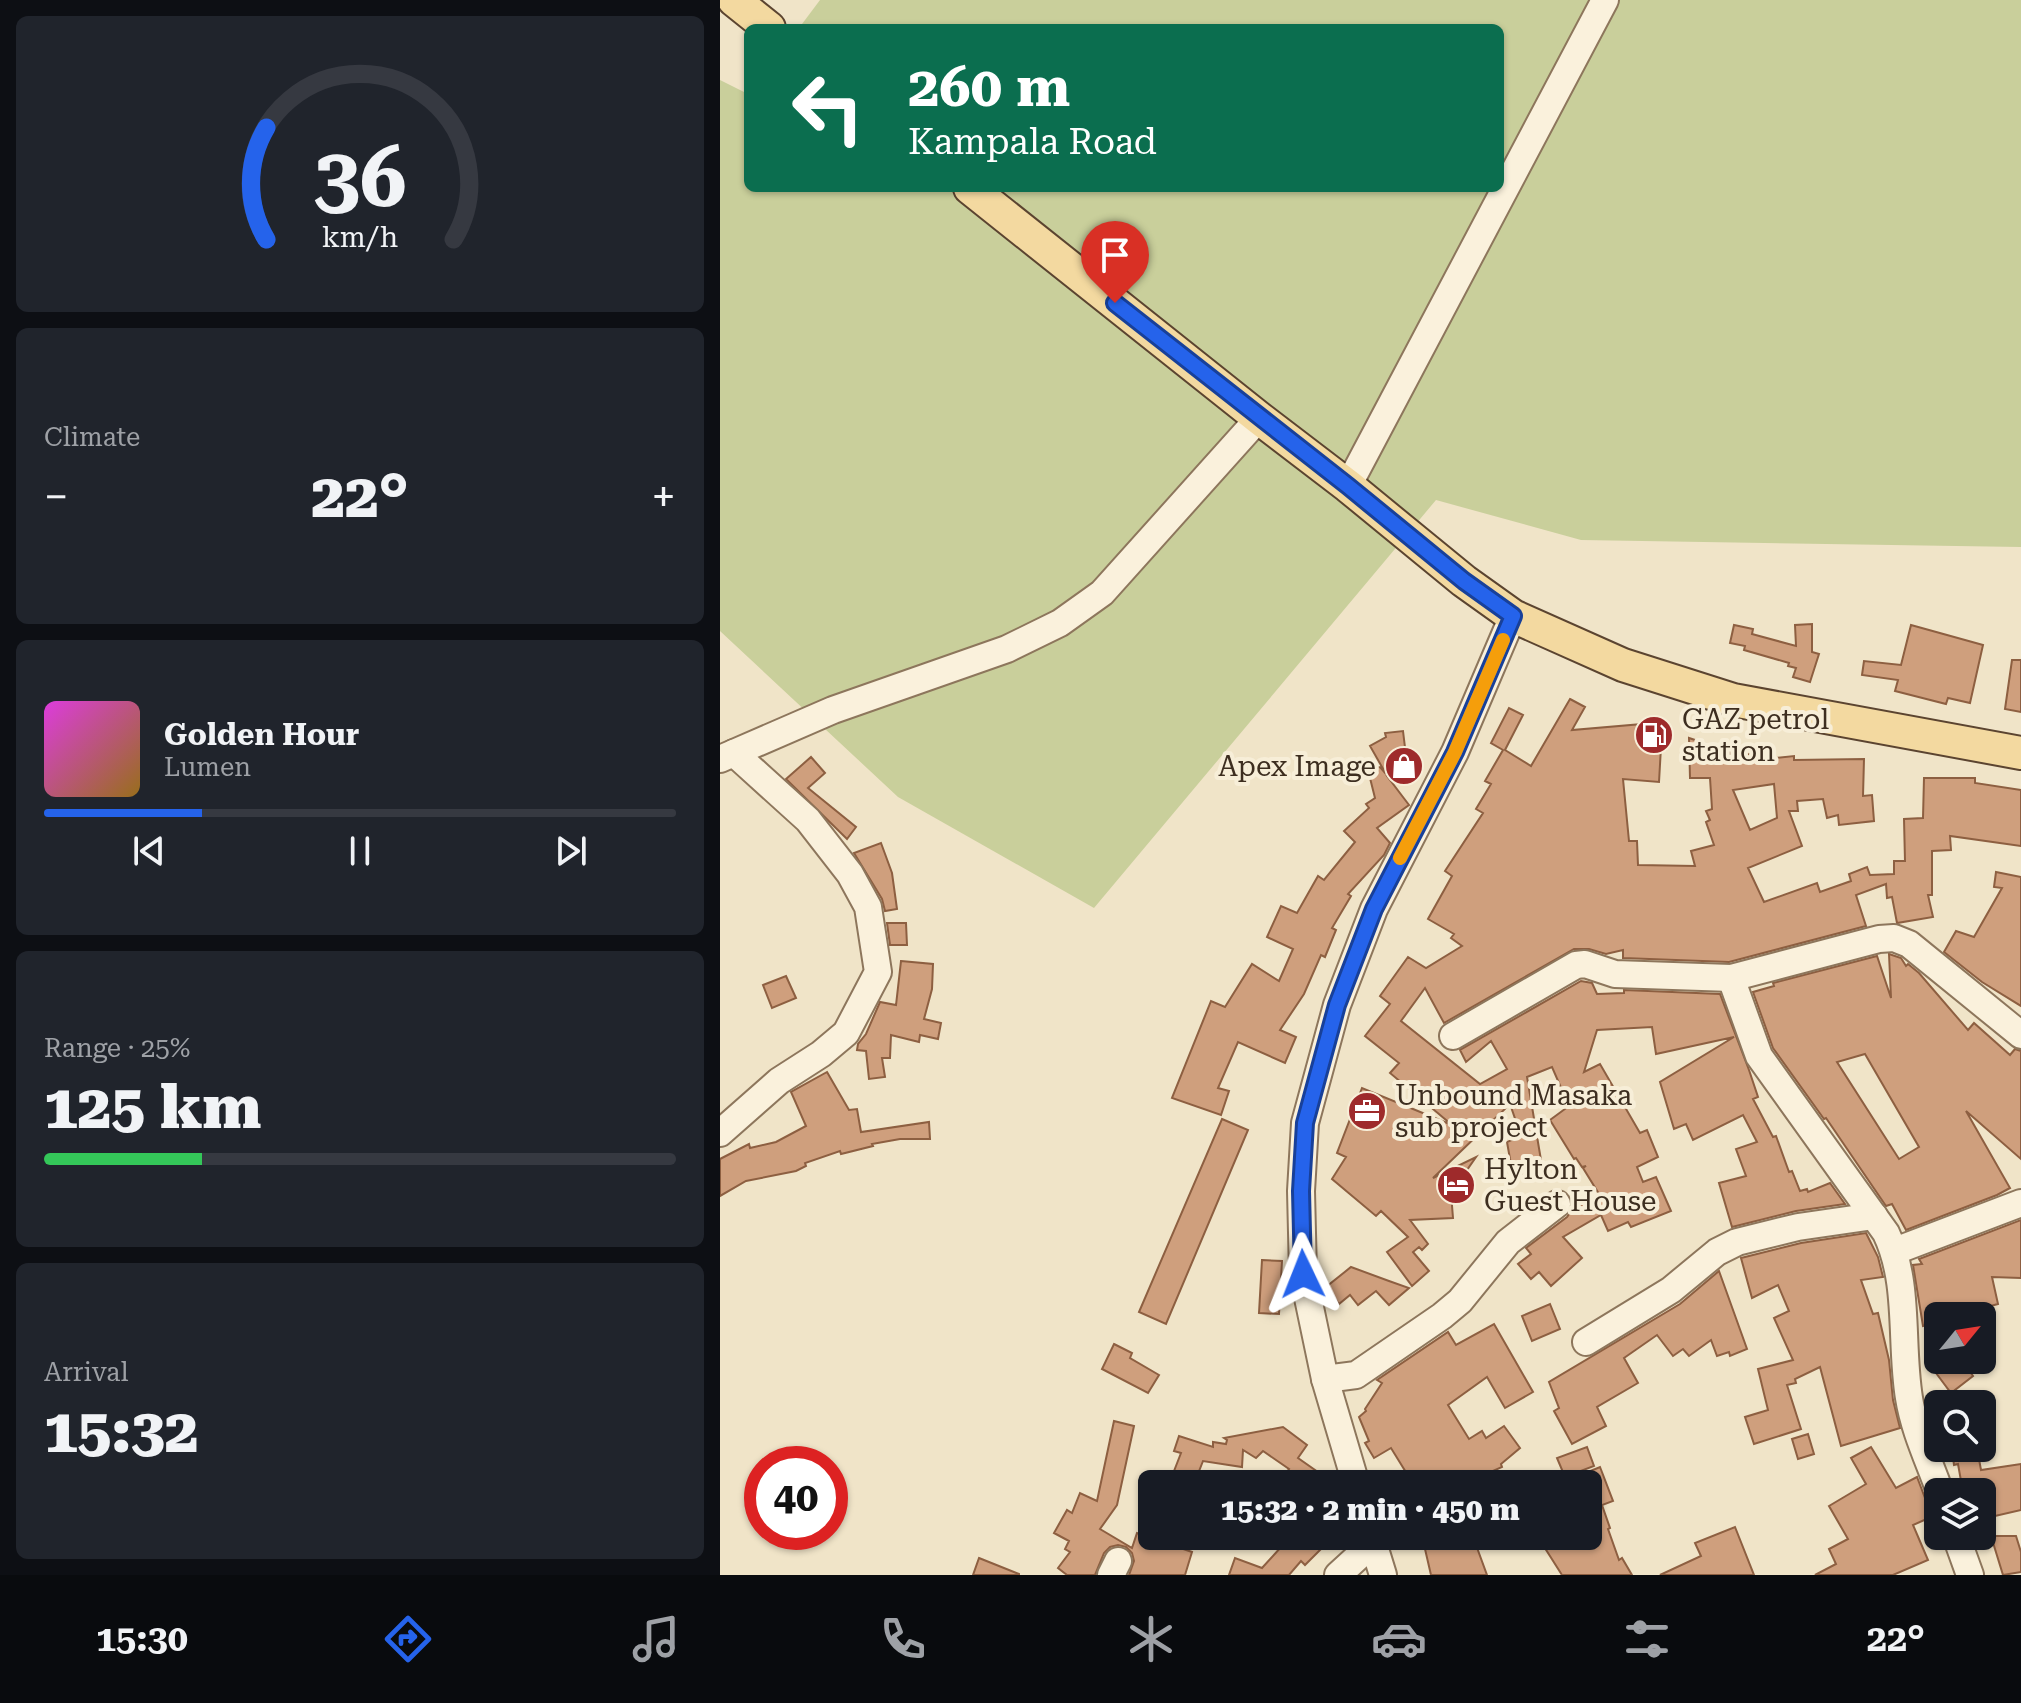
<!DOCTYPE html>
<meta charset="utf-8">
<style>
body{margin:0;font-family:"Roboto Serif",serif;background:#20242c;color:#f1f3f6;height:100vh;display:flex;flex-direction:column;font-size:30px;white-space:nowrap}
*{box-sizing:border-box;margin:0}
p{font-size:26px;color:#9ea1a6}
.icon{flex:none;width:44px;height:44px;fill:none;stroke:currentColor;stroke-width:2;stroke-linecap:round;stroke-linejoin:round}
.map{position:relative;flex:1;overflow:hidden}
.drawer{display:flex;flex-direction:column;gap:16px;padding:16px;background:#0d0f14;width:720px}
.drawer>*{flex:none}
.guide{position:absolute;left:24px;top:24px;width:760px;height:168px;border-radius:12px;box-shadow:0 2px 6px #0004;background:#0b6e4f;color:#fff;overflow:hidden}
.needle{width:52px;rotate:60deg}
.tools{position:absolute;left:1204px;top:1302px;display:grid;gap:16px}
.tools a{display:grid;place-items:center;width:72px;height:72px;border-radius:12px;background:#171b24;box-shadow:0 2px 6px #0004;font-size:40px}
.speed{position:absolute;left:24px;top:1446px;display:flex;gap:16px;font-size:40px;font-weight:700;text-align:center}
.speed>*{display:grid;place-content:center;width:104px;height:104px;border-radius:50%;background:#171b24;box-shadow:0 2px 6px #0004;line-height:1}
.speed .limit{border:12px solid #d22;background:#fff;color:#111}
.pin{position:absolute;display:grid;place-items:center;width:68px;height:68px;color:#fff;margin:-82px -34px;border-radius:50% 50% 50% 0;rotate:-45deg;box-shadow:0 0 8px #0007}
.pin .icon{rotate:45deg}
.me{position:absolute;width:88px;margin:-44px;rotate:358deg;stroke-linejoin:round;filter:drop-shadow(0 0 6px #0008)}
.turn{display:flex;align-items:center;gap:28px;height:168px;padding:0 32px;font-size:36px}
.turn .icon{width:104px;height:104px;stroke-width:2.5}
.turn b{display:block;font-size:56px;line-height:68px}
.big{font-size:60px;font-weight:800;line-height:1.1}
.drawer .widget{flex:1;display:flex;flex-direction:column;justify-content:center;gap:12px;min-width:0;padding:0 28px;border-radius:12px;background:#20242c}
.drawer .dial{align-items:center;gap:0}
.dial svg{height:208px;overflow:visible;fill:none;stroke:#363941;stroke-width:7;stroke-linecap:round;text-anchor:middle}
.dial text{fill:#f1f3f6;stroke:none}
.song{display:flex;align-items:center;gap:24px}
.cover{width:96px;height:96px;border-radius:12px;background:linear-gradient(135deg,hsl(300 70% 55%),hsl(40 70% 35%))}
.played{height:8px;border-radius:4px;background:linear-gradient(90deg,#2563eb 25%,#363941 25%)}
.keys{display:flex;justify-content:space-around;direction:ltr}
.heat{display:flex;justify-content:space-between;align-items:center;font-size:44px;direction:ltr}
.charge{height:12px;border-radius:6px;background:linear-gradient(90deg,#34c759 25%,#363941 0)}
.trip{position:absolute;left:418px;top:1470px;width:464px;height:80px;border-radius:12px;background:#171b24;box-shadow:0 2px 6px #0004;font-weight:800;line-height:80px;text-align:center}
.menu{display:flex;height:128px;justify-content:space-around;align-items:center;background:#090b0e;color:#9ea1a6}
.menu .icon{width:56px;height:56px}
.menu .on{color:#2563eb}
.menu b{font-size:36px;color:#f1f3f6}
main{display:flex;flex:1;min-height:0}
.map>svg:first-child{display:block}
</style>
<main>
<section class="drawer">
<div class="widget dial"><svg viewBox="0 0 100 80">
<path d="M14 69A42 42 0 1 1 86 69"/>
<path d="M14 69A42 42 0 0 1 14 26" stroke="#2563eb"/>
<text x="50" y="56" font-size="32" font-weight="700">36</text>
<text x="50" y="72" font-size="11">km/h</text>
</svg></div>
<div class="widget"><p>Climate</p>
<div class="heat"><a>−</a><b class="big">22°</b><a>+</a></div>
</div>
<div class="widget">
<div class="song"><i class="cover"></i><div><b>Golden Hour</b><p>Lumen</p></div></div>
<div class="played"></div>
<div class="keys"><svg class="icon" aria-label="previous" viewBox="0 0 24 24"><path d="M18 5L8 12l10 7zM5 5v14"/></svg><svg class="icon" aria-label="pause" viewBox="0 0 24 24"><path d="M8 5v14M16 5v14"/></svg><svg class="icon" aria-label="next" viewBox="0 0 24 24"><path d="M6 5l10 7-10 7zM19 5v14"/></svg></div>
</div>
<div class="widget"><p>Range · 25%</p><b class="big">125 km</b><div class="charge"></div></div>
<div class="widget"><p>Arrival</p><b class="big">15:32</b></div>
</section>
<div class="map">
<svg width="1301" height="1575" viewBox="0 0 1301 1575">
<rect width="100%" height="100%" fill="#f0e4c8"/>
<polygon fill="#c9cf9b" points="100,0 1301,0 1301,547 861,540 716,500 374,908 178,797 0,631 0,80 28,94 28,188 780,188 780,28 79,28"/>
<g fill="#cf9f7d" stroke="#8d5f41" stroke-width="2" fill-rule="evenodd">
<polygon points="1092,624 1092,652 1099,654 1090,682 1073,677 1076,668 1068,666 1069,663 1024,650 1025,646 1010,643 1014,625 1033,629 1032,634 1076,646 1075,625"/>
<polygon points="1191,625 1263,645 1250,703 1228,698 1226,704 1175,691 1178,680 1142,675 1144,661 1181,665"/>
<polygon points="1292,660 1301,660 1301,712 1285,709"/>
<path d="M 850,699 L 865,707 L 852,730 L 922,724 L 923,722 L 951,732 L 946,749 L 941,747 L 939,782 L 903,779 L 909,841 L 917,841 L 918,865 L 975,866 L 971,851 L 994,845 L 986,822 L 990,820 L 986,811 L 992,809 L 990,778 L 970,778 L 969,738 L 987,744 L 987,748 L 1009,747 L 1010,757 L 1046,752 L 1047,759 L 1074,756 L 1074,760 L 1144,759 L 1143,796 L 1152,795 L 1154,821 L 1119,825 L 1118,815 L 1107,818 L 1103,799 L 1077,801 L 1078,811 L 1069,811 L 1082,846 L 1028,868 L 1044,902 L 1097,883 L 1100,892 L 1131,881 L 1129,874 L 1147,867 L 1150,875 L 1174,874 L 1174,861 L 1185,861 L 1184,819 L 1203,818 L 1204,778 L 1255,778 L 1255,783 L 1301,790 L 1301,846 L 1230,836 L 1231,850 L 1212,851 L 1212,895 L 1208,895 L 1213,917 L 1177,923 L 1172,897 L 1167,898 L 1166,884 L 1136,895 L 1146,926 L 1009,962 L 903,958 L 903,950 L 886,954 L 869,949 L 854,949 L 724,1023 L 705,988 L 681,1021 L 760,1084 L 787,1069 L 771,1041 L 746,1062 L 740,1050 L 861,981 L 872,983 L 877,994 L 904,993 L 904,990 L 1000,994 L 1029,1070 L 1038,1097 L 1033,1099 L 1053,1137 L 1056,1136 L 1069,1172 L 1072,1171 L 1080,1191 L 1087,1189 L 1088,1192 L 1110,1183 L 1125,1204 L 1076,1211 L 1012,1227 L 999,1183 L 1026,1176 L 1016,1149 L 1037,1142 L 1023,1115 L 973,1140 L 966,1124 L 954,1129 L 940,1082 L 1014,1037 L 936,1054 L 932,1027 L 877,1030 L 864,1072 L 880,1064 L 920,1133 L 927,1130 L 938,1157 L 917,1167 L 923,1182 L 936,1177 L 951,1211 L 911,1227 L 908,1222 L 888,1231 L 881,1215 L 843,1237 L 862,1258 L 831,1286 L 819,1272 L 811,1279 L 798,1264 L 811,1254 L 806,1248 L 847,1217 L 852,1210 L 879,1194 L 863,1168 L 866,1166 L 862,1167 L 856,1158 L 854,1159 L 830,1120 L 849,1106 L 832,1067 L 807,1077 L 823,1172 L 793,1176 L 787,1142 L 801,1136 L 790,1104 L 713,1178 L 756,1157 L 731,1193 L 733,1218 L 690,1220 L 708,1244 L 702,1250 L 699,1247 L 693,1252 L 709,1271 L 692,1286 L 667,1252 L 688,1237 L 661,1211 L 656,1216 L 612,1179 L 626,1157 L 617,1153 L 642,1088 L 732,1125 L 670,1073 L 679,1063 L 645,1036 L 670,1004 L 660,996 L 688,957 L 706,968 L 742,946 L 731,938 L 734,934 L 708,919 L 732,876 L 725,871 L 763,813 L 756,809 L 771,784 L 765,781 L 783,750 L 771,743 L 789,708 L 803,715 L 785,750 L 811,766 ZM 1054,784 L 1057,818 L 1030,830 L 1013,790 Z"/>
<polygon points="683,731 688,772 667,776 689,805 657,828 670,843 664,855 628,894 631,896 612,928 616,930 605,957 601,955 584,994 560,1030 576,1037 565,1063 518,1042 498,1088 509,1091 501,1115 452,1098 491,1001 505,1007 532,964 559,981 573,949 547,937 561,906 577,913 598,876 604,880 635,842 624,831 649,808 646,804 655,798 648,770 660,767 666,774 650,746 666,737 665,733"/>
<polygon points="91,757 105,773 88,788 136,827 127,839 66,779"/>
<polygon points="161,843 172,873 177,909 165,911 162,899 134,853"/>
<polygon points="1276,872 1301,877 1301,1006 1262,982 1224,952 1236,931 1254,937 1282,888 1274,887"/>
<polygon points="167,923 186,923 187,945 170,945"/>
<path d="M 1169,954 L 1181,958 L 1186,966 L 1188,964 L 1199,973 L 1248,1030 L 1254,1023 L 1290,1055 L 1295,1049 L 1301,1051 L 1301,1159 L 1246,1111 L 1290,1188 L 1277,1195 L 1186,1230 L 1172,1204 L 1166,1206 L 1106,1118 L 1104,1119 L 1053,1048 L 1033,992 L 1054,986 L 1053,983 L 1157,956 L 1171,998 ZM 1145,1054 L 1199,1147 L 1179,1159 L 1117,1062 Z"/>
<polygon points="181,961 213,964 212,989 204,1019 221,1023 218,1039 200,1035 199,1042 171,1035 170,1058 162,1058 165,1077 149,1079 146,1051 137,1050 138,1044 146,1034 160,1002 176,1005"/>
<polygon points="66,976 76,998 52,1008 43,985"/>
<polygon points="107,1072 129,1110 137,1109 141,1132 209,1122 210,1139 180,1139 152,1144 153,1146 121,1154 120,1151 85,1163 86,1166 76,1171 26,1181 0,1196 0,1159 29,1144 30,1148 56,1142 86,1126 71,1092"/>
<polygon points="502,1119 528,1130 446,1324 419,1312"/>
<polygon points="1301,1220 1301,1278 1272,1277 1278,1304 1267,1307 1269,1316 1218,1316 1218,1323 1203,1326 1193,1265 1202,1264 1199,1259"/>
<polygon points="1146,1233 1158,1257 1163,1277 1141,1280 1153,1314 1158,1313 1169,1360 1173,1400 1180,1428 1121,1446 1100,1367 1075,1379 1076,1383 1067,1385 1081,1429 1034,1444 1025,1417 1048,1410 1038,1369 1073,1360 1054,1318 1069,1311 1058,1285 1032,1298 1021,1258 1081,1243"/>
<polygon points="542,1260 562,1261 559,1314 539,1313"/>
<polygon points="631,1267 669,1281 689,1288 669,1305 656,1291 638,1305 630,1295 619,1304 606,1287"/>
<polygon points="999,1271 1027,1349 1010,1356 1009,1352 997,1356 991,1340 969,1356 963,1349 953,1356 937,1335 904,1358 918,1383 877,1407 886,1426 852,1444 834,1411 839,1408 829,1382 960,1304"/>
<polygon points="830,1304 840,1329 812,1341 802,1316"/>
<polygon points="774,1324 813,1392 785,1408 767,1377 728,1405 749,1439 762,1431 766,1438 784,1426 800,1448 781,1464 782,1467 744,1484 670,1484 687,1474 671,1448 654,1458 645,1443 649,1441 639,1417 646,1411 645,1409 662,1383 657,1380 728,1332 736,1345"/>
<polygon points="394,1344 412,1353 410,1358 439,1375 428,1393 382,1369"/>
<polygon points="1233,1360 1242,1360 1253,1376 1231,1393 1216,1373"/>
<polygon points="394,1421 414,1426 397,1505 380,1529 412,1548 417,1533 472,1552 465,1575 409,1575 414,1561 412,1553 406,1547 398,1545 390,1547 384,1553 375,1575 347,1575 338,1568 350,1552 345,1549 349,1541 334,1533 347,1510 352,1513 360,1493 377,1501"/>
<polygon points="563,1427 587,1445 578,1458 615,1484 558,1484 569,1469 543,1451 536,1458 523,1450 522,1467 483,1461 474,1484 449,1484 461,1453 454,1451 459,1436 493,1447 493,1442 506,1444 507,1440 504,1438"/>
<polygon points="1088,1434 1094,1454 1078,1459 1072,1439"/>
<polygon points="867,1447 874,1466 845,1477 837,1458"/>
<polygon points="1151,1447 1176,1488 1197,1477 1205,1498 1216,1507 1218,1514 1193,1525 1208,1560 1173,1575 1095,1575 1116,1564 1109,1549 1128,1539 1109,1506 1146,1484 1131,1458"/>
<polygon points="1236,1448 1257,1448 1261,1470 1301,1464 1301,1510 1262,1519 1262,1492 1243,1492 1238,1464 1234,1465 1232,1450"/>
<polygon points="880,1467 893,1501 882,1505 890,1528 888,1529 899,1560 902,1558 912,1575 842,1575 823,1545 837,1536 868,1536 868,1472"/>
<polygon points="1015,1527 1034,1575 940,1575 981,1556 975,1543"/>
<polygon points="551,1536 606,1536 598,1544 602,1548 585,1565 581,1561 569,1575 509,1575 515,1558 542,1568 562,1546"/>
<polygon points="702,1536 726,1536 729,1546 744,1536 750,1547 756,1545 767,1575 711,1575"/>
<polygon points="1271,1536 1296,1536 1301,1552 1301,1572 1283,1575"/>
<polygon points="259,1558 299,1574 299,1575 253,1575"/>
</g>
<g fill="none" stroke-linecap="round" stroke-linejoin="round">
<defs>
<g id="minor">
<polyline points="628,486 885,0"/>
<polyline points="0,759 113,710 287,649 340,623 382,593 539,418"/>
<path d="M 1011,978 L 1039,1056 L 1166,1233 C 1190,1283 1180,1343 1189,1398 C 1194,1430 1209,1461 1220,1492"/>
<polyline points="733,1036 856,965 865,964 895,974 1011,978 1159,939 1174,938 1189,944 1301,1035"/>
<polyline points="0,1133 59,1081 101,1054 126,1033 158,972 148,907 130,874 88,820 14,753"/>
<polyline points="1175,1251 1301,1203"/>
<polyline points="866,1342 951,1290 997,1252 1017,1242 1078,1227 1154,1216"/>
<polyline points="605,1379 636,1375 722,1316 740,1301 788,1242 837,1204"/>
<polyline points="636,1484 605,1379 583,1274 581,1191 585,1123 617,1005 654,909 735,752 793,616"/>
<polyline points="651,1536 663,1575"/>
<polyline points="1236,1536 1250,1575"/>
<polyline points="391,1575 398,1561"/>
<polyline points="618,1575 653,1543"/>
</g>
<g id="major">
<polyline points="14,0 49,28"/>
<polyline points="250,188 539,418 628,486 744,581 793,616 903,665 1013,700 1301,753"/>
</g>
</defs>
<use href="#minor" stroke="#8d765c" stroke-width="30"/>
<use href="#major" stroke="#5b4430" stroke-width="36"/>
<use href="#minor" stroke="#faf1dc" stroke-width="26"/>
<use href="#major" stroke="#f3d9a0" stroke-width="32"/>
</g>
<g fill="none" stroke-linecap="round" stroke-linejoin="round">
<defs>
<polyline id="route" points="395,303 628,486 744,581 793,616 735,752 654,909 617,1005 585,1123 581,1191 583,1274"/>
</defs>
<use href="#route" stroke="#184099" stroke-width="20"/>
<use href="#route" stroke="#2563eb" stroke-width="14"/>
<polyline stroke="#f59e0b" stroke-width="14" points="680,858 735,752 783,640"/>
</g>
<defs>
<symbol id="fuel-disc" viewBox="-11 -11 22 22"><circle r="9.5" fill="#9e2a2b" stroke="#f7eed8"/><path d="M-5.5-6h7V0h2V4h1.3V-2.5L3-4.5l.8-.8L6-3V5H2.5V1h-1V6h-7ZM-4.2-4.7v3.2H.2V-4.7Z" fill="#fff"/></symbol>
<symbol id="shop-disc" viewBox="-11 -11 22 22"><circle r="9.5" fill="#9e2a2b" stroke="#f7eed8"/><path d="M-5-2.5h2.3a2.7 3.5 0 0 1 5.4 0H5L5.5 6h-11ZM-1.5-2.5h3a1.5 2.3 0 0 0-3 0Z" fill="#fff"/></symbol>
<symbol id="office-disc" viewBox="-11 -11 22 22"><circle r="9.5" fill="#9e2a2b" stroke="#f7eed8"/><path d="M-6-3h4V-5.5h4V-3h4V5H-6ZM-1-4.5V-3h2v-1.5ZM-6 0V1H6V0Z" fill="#fff"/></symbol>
<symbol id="hotel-disc" viewBox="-11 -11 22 22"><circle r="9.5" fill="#9e2a2b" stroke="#f7eed8"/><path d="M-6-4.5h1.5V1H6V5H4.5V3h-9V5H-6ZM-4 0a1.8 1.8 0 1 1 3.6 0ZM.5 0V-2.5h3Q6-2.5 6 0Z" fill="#fff"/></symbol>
</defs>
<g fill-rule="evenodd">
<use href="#fuel-disc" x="912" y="713" width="44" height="44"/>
<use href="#shop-disc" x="662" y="744" width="44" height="44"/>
<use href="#office-disc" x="625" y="1089" width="44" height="44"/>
<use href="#hotel-disc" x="714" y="1163" width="44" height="44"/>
</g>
<g text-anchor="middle" stroke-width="8" stroke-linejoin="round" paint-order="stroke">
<g font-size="28" fill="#3d2e20" stroke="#f7eed8" text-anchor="start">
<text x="962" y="729">GAZ petrol<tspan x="962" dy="32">station</tspan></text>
<text x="656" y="776" text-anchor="end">Apex Image</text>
<text x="675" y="1105">Unbound Masaka<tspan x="675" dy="32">sub project</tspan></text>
<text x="764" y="1179">Hylton<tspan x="764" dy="32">Guest House</tspan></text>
</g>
</g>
</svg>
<div class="tools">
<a><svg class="needle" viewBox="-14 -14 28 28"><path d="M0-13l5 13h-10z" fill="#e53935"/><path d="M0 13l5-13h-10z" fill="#9ea1a6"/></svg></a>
<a><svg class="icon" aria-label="search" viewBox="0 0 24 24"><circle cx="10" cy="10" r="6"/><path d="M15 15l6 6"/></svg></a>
<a><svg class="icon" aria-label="layers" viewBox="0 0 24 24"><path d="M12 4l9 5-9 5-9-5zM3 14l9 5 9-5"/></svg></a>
</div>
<div class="speed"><div class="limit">40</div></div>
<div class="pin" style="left:395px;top:303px;background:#d93025"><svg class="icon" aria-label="arrive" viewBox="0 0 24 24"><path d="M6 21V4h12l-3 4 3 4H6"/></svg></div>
<svg class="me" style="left:583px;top:1274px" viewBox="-20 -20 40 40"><path d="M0-17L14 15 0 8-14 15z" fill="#2563eb" stroke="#fff" stroke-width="4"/></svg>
<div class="trip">15:32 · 2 min · 450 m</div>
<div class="guide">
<div class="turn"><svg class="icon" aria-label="left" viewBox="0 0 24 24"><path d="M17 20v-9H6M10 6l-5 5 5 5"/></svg><div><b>260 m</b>Kampala Road</div></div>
</div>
</div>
</main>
<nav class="menu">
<b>15:30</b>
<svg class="icon on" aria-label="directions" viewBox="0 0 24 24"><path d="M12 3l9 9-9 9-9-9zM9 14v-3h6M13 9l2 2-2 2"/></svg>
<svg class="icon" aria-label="music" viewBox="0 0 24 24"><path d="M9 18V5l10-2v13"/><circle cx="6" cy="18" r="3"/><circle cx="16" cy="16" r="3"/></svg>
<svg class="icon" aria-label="phone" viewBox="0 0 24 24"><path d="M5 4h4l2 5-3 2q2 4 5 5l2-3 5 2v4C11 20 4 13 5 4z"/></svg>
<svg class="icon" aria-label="climate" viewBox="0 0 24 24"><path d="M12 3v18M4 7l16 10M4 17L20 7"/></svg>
<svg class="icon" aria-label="car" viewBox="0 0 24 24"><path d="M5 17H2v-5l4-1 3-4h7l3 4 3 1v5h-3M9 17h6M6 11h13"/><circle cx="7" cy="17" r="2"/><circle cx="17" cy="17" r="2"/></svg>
<svg class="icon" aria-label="filters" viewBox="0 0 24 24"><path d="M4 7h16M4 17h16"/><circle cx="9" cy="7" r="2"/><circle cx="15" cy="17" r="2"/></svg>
<b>22°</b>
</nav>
